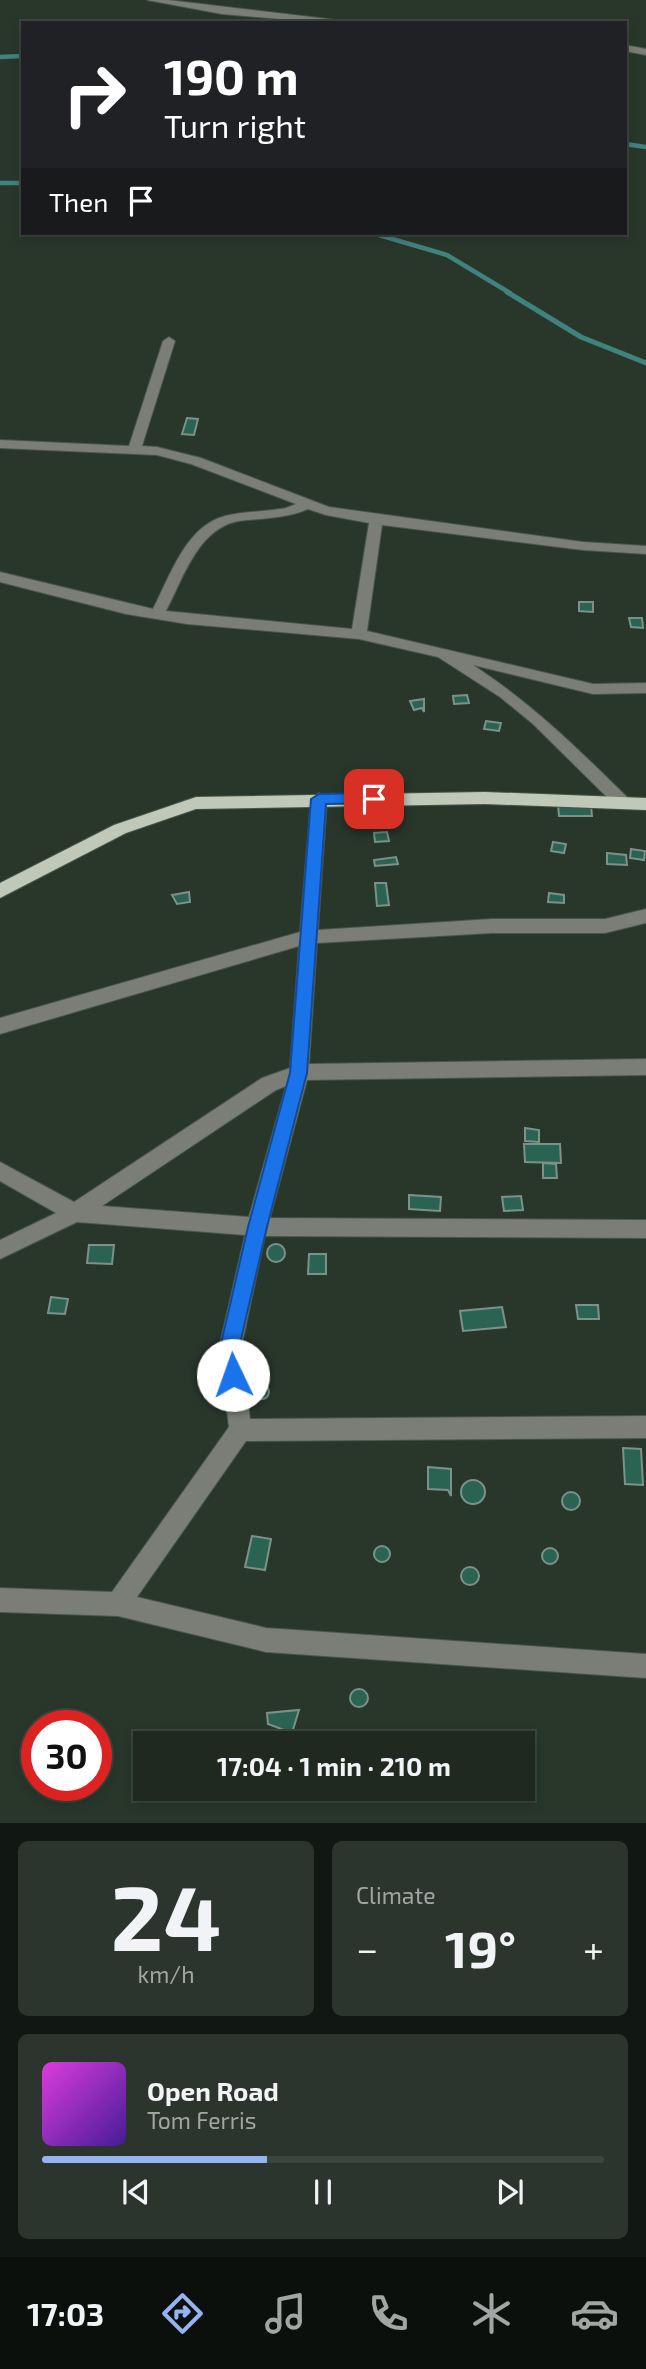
<!DOCTYPE html>
<meta charset="utf-8">
<style>
body{margin:0;font-family:"Exo 2",sans-serif;background:#2c352d;color:#f1f3f6;height:100vh;display:flex;flex-direction:column;font-size:26px;white-space:nowrap}
*{box-sizing:border-box;margin:0}
p{font-size:23px;color:#a1a6a5}
.icon{flex:none;width:38px;height:38px;fill:none;stroke:currentColor;stroke-width:2;stroke-linecap:round;stroke-linejoin:round}
.map{position:relative;height:1823px;overflow:hidden}
.details{display:flex;flex-direction:column;gap:18px;padding:18px;background:#111712;flex:1}
.details>*{flex:none}
.banner{position:absolute;left:21px;top:21px;width:606px;height:214px;border-radius:0px;box-shadow:0 4px 10px #0003,0 0 0 2px #3c453e;background:#202124;color:#fff;overflow:hidden}
.speed{position:absolute;left:21px;top:1710px;display:flex;gap:14px;font-size:35px;font-weight:700;text-align:center}
.speed>*{display:grid;place-content:center;width:91px;height:91px;border-radius:50%;background:#1f2920;box-shadow:0 4px 10px #0003,0 0 0 2px #3c453e;line-height:1}
.speed .limit{border:10px solid #d22;background:#fff;color:#111}
.pin{position:absolute;display:grid;place-items:center;width:60px;height:60px;color:#fff;margin:-30px;border-radius:14px;box-shadow:0 4px 10px #0006}
.me{position:absolute;width:77px;margin:-38px;rotate:357deg;stroke-linejoin:round;filter:drop-shadow(0 0 5px #0008)}
.turn{display:flex;align-items:center;gap:24px;height:147px;padding:0 28px;font-size:32px}
.turn .icon{width:91px;height:91px;stroke-width:2.5}
.turn b{display:block;font-size:49px;line-height:60px}
.then{display:flex;align-items:center;height:66px;padding:0 28px;background:#0003;gap:14px;font-size:26px}
.big{font-size:52px;font-weight:700;line-height:1.1}
.details .widget{flex:1;display:flex;flex-direction:column;justify-content:center;gap:10px;min-width:0;padding:0 24px;border-radius:10px;background:#2c352d}
.details .dial{align-items:center;gap:0}
.dial b{font-size:91px;line-height:1}
.song{display:flex;align-items:center;gap:21px}
.cover{width:84px;height:84px;border-radius:10px;background:linear-gradient(135deg,hsl(300 70% 55%),hsl(260 70% 35%))}
.played{height:7px;border-radius:4px;background:linear-gradient(90deg,#95b2f1 40%,#3c453e 40%)}
.keys{display:flex;justify-content:space-around;direction:ltr}
.heat{display:flex;justify-content:space-between;align-items:center;font-size:38px;direction:ltr}
.details .tiles{flex:1;display:grid;gap:18px;grid-template-columns:1fr 1fr}
.widget:last-child{grid-column:span 2}
.trip{position:absolute;left:133px;top:1731px;width:402px;height:70px;border-radius:0px;background:#1f2920;box-shadow:0 4px 10px #0003,0 0 0 2px #3c453e;font-weight:700;line-height:70px;text-align:center}
.menu{display:flex;height:112px;justify-content:space-around;align-items:center;background:#0c100d;color:#a1a6a5}
.menu .icon{width:49px;height:49px}
.menu .active{color:#95b2f1}
.menu b{font-size:32px;color:#f1f3f6}
.map>svg:first-child{display:block}
</style>
<div class="map">
<svg width="646" height="1823" viewBox="0 0 646 1823">
<rect width="100%" height="100%" fill="#29372b"/>
<g fill="none" stroke-linecap="round" stroke-linejoin="round">
<g stroke="#40827e" stroke-width="4.5">
<polyline points="0,57 23,56"/>
<polyline points="625,144 646,147"/>
<polyline points="0,183 23,183"/>
<polyline points="372,233 447,255 510,293"/>
</g>
<polyline stroke="#40827e" stroke-width="5" points="507,292 581,337 646,363"/>
</g>
<g fill="#2a6351" stroke="#7c9189" stroke-width="2">
<polygon points="187,418 198,419 194,435 182,434"/>
<polygon points="579,602 593,602 593,612 579,611"/>
<polygon points="629,618 642,618 643,628 631,627"/>
<polygon points="467,695 469,703 454,704 453,696"/>
<polygon points="424,699 424,712 422,708 414,710 410,701"/>
<polygon points="486,721 501,723 499,731 484,729"/>
<polygon points="558,805 591,806 592,816 559,816"/>
<polygon points="387,832 389,841 375,842 374,833"/>
<polygon points="553,842 566,844 564,853 551,851"/>
<polygon points="631,849 645,851 644,860 630,858"/>
<polygon points="607,853 626,855 627,865 607,864"/>
<polygon points="396,857 398,864 375,866 374,860"/>
<polygon points="375,883 386,883 389,905 377,906"/>
<polygon points="189,892 190,902 177,904 172,895"/>
<polygon points="549,893 564,895 564,903 548,902"/>
<polygon points="525,1128 539,1130 539,1142 525,1141"/>
<polygon points="524,1144 560,1144 561,1163 525,1162"/>
<polygon points="543,1163 556,1164 557,1178 543,1178"/>
<polygon points="409,1195 441,1197 440,1211 409,1209"/>
<polygon points="521,1196 523,1210 504,1211 502,1197"/>
<circle cx="276" cy="1253" r="9"/>
<polygon points="89,1245 114,1245 112,1264 87,1263"/>
<polygon points="309,1254 326,1254 326,1274 308,1274"/>
<polygon points="51,1297 68,1299 65,1314 48,1313"/>
<polygon points="576,1305 598,1305 599,1319 578,1319"/>
<polygon points="502,1307 506,1327 463,1331 460,1311"/>
<circle cx="262" cy="1392" r="7"/>
<polygon points="623,1448 641,1449 643,1485 625,1484"/>
<polygon points="428,1467 451,1469 451,1496 448,1490 428,1489"/>
<circle cx="473" cy="1492" r="12"/>
<circle cx="571" cy="1501" r="9"/>
<polygon points="252,1536 271,1539 265,1570 245,1567"/>
<circle cx="382" cy="1554" r="8"/>
<circle cx="550" cy="1556" r="8"/>
<circle cx="470" cy="1576" r="9"/>
<circle cx="359" cy="1698" r="9"/>
<polygon points="299,1710 292,1733 268,1724 267,1713"/>
</g>
<g fill="none" stroke-linecap="round" stroke-linejoin="round">
<defs>
<g id="minor">
<polygon points="147,0 168,0 362,23 324,23 222,14"/>
<polygon points="625,45 646,49 646,55 625,51"/>
<path d="M 169,337 L 175,341 L 142,446 L 157,447 L 201,458 L 329,507 L 583,542 L 646,546 L 646,554 L 583,550 L 382,525 L 367,631 L 593,684 L 646,683 L 646,693 L 593,694 L 473,665 C 534,705 576,747 628,798 L 630,802 L 628,806 L 616,806 L 533,724 L 500,697 L 438,657 L 359,639 L 187,624 L 126,614 L 0,582 L 0,572 L 153,609 C 170,576 186,526 225,516 C 245,511 266,512 286,508 L 296,504 L 191,464 L 157,455 L 0,448 L 0,440 L 129,446 L 163,341 ZM 308,509 L 326,515 L 369,523 L 352,629 L 166,611 C 183,579 198,528 239,521 C 263,518 285,519 308,509 Z"/>
<path d="M 319,793 L 327,799 L 318,930 L 492,919 L 605,919 L 646,909 L 646,923 L 605,933 L 492,933 L 317,943 L 309,1064 L 646,1059 L 646,1075 L 307,1080 L 270,1218 L 646,1220 L 646,1238 L 265,1236 L 241,1348 L 250,1419 L 646,1416 L 646,1438 L 246,1441 L 137,1597 L 266,1628 L 646,1654 L 646,1678 L 266,1652 L 118,1616 L 0,1612 L 0,1588 L 112,1592 L 229,1427 L 219,1348 L 245,1235 L 77,1222 L 0,1259 L 0,1240 L 56,1213 L 0,1181 L 0,1162 L 74,1202 L 262,1078 L 290,1068 L 299,946 L 0,1034 L 0,1018 L 300,932 L 311,799 ZM 286,1086 L 249,1217 L 102,1206 L 276,1090 Z"/>
</g>
<polygon id="major" points="485,792 646,798 646,810 485,804 196,809 126,833 0,898 0,883 114,825 196,797"/>
</defs>
<use href="#minor" stroke="#48554a" stroke-width="2"/>
<use href="#major" stroke="#48554a" stroke-width="2"/>
<use href="#minor" fill="#7a7e76" fill-rule="evenodd"/>
<use href="#major" fill="#c0c8b8" fill-rule="evenodd"/>
</g>
<polygon fill="#1a73e8" stroke="#114b97" stroke-width="2" points="374,793 380,795 382,799 380,803 326,804 307,1073 267,1227 239,1348 243,1375 240,1382 233,1384 226,1382 220,1348 248,1227 290,1073 311,799 319,794"/>
</svg>
<div class="speed"><div class="limit">30</div></div>
<div class="pin" style="left:374px;top:799px;background:#d93025"><svg class="icon" aria-label="arrive" viewBox="0 0 24 24"><path d="M6 21V4h12l-3 4 3 4H6"/></svg></div>
<svg class="me" style="left:233px;top:1375px" viewBox="-20 -20 40 40"><circle r="19" fill="#fff"/><path d="M0-13L10 11 0 6-10 11z" fill="#1a73e8"/></svg>
<div class="trip">17:04 · 1 min · 210 m</div>
<div class="banner">
<div class="turn"><svg class="icon" aria-label="right" viewBox="0 0 24 24"><path d="M7 20v-9h11M14 6l5 5-5 5"/></svg><div><b>190 m</b>Turn right</div></div>
<div class="then">Then<svg class="icon" aria-label="arrive" viewBox="0 0 24 24"><path d="M6 21V4h12l-3 4 3 4H6"/></svg></div>
</div>
</div>
<section class="details">
<div class="tiles">
<div class="widget dial"><b>24</b><p>km/h</p></div>
<div class="widget"><p>Climate</p>
<div class="heat"><a>−</a><b class="big">19°</b><a>+</a></div>
</div>
<div class="widget">
<div class="song"><i class="cover"></i><div><b>Open Road</b><p>Tom Ferris</p></div></div>
<div class="played"></div>
<div class="keys"><svg class="icon" aria-label="previous" viewBox="0 0 24 24"><path d="M18 5L8 12l10 7zM5 5v14"/></svg><svg class="icon" aria-label="pause" viewBox="0 0 24 24"><path d="M8 5v14M16 5v14"/></svg><svg class="icon" aria-label="next" viewBox="0 0 24 24"><path d="M6 5l10 7-10 7zM19 5v14"/></svg></div>
</div>
</div>
</section>
<nav class="menu">
<b>17:03</b>
<svg class="icon active" aria-label="directions" viewBox="0 0 24 24"><path d="M12 3l9 9-9 9-9-9zM9 14v-3h6M13 9l2 2-2 2"/></svg>
<svg class="icon" aria-label="music" viewBox="0 0 24 24"><path d="M9 18V5l10-2v13"/><circle cx="6" cy="18" r="3"/><circle cx="16" cy="16" r="3"/></svg>
<svg class="icon" aria-label="phone" viewBox="0 0 24 24"><path d="M5 4h4l2 5-3 2q2 4 5 5l2-3 5 2v4C11 20 4 13 5 4z"/></svg>
<svg class="icon" aria-label="climate" viewBox="0 0 24 24"><path d="M12 3v18M4 7l16 10M4 17L20 7"/></svg>
<svg class="icon" aria-label="car" viewBox="0 0 24 24"><path d="M5 17H2v-5l4-1 3-4h7l3 4 3 1v5h-3M9 17h6M6 11h13"/><circle cx="7" cy="17" r="2"/><circle cx="17" cy="17" r="2"/></svg>
</nav>
